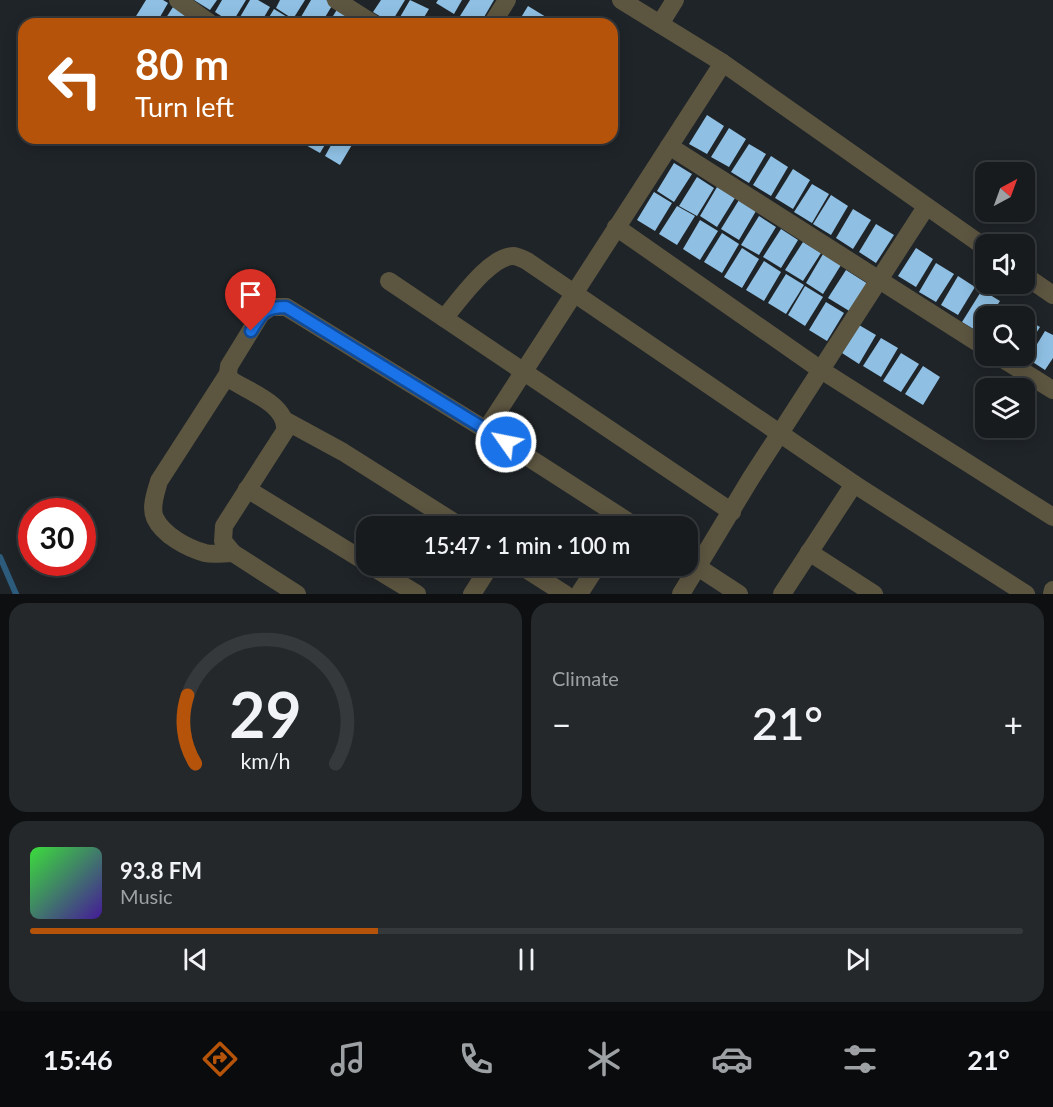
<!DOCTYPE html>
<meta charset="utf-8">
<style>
body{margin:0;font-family:Lato,sans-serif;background:#24282b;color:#f1f3f6;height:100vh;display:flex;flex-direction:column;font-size:22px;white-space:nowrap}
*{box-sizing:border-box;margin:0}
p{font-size:20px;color:#9ea1a4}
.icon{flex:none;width:33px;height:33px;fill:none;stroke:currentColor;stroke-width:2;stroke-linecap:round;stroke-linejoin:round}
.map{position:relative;height:594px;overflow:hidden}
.side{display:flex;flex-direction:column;gap:9px;padding:9px;background:#0d0f10;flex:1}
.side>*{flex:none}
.hud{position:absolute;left:18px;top:18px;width:600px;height:126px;border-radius:18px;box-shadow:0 3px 15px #0003,0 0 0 2px #36393c;background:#b45309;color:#fff;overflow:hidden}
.needle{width:39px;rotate:41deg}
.fabs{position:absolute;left:975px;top:162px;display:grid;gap:12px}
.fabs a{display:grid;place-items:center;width:60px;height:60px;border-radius:12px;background:#171b1e;box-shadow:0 3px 15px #0003,0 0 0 2px #36393c;font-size:30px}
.speed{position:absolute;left:18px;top:498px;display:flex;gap:12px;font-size:30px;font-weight:700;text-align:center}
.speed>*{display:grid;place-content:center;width:78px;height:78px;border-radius:50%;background:#171b1e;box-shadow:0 3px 15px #0003,0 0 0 2px #36393c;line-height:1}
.speed .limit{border:9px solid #d22;background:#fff;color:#111}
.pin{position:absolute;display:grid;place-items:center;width:51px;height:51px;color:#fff;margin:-62px -26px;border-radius:50% 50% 50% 0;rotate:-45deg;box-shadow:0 0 6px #0007}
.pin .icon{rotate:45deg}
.me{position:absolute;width:66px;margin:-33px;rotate:303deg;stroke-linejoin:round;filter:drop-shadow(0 0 4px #0008)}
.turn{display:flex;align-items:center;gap:21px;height:126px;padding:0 18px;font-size:27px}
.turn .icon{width:78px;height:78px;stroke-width:2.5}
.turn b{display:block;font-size:42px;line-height:51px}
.big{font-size:45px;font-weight:600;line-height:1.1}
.side .widget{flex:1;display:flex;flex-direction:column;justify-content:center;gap:9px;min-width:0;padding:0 21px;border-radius:18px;background:#24282b}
.side .dial{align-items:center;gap:0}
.dial svg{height:156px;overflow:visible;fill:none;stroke:#36393c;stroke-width:7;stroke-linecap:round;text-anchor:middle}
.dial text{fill:#f1f3f6;stroke:none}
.song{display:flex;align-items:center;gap:18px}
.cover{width:72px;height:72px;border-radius:9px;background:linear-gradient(135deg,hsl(120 70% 55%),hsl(260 70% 35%))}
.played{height:6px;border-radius:3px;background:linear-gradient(90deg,#b45309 35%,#36393c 35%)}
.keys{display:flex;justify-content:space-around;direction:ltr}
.heat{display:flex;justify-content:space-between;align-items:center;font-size:33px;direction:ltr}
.side .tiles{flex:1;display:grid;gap:9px;grid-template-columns:1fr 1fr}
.widget:last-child{grid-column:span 2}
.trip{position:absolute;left:356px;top:516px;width:342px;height:60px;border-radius:18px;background:#171b1e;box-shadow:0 3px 15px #0003,0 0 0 2px #36393c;font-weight:600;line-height:60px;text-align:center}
.menu{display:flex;height:96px;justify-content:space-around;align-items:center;background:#090b0c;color:#9ea1a4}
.menu .icon{width:42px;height:42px}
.menu .on{color:#b45309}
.menu b{font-size:27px;color:#f1f3f6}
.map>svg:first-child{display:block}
</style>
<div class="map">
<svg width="1053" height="594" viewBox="0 0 1053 594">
<rect width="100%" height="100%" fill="#1f2428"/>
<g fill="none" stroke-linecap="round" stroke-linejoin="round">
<polyline stroke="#2c5b7b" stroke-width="6" points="0,557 16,594"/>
</g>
<g fill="#8fc0e4">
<polygon points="146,0 163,0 168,3 156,24 138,24 133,21"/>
<polygon points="194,0 217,0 210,10"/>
<polygon points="222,0 246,0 232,23 215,12"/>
<polygon points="250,0 258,0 270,7 260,24 236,24"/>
<polygon points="280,0 305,0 293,19 276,8"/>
<polygon points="311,0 326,0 333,4 321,24 298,22"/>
<polygon points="381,0 405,0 391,23 373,12"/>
<polygon points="410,0 429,9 420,24 396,24"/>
<polygon points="438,0 462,0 454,14 436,3"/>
<polygon points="470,0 494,0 480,24 472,24 460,16"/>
<polygon points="528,6 546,17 541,24 517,24"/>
<polygon points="173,7 190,17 186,24 162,24"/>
<polygon points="338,8 356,18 353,24 328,24"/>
<polygon points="274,9 292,20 289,24 265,24"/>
<polygon points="707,115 724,126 707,154 689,144"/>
<polygon points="729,128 746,139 729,167 711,157"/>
<polygon points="308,138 329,138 320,153 304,144"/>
<polygon points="335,138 356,138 340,165 325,156"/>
<polygon points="749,144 766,154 749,183 731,172"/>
<polygon points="771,156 788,167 771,196 753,185"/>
<polygon points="674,163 692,174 674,202 657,191"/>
<polygon points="793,169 810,180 793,209 775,198"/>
<polygon points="697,177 714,188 697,216 679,206"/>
<polygon points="812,184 829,194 812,223 794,212"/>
<polygon points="717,187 735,198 717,227 700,216"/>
<polygon points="654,192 672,203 655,231 637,220"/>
<polygon points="831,195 848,206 831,235 813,224"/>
<polygon points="739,200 756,211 739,240 721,229"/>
<polygon points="677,206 695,216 677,245 659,234"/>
<polygon points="853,209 871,220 853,249 836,238"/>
<polygon points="759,216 776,227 759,255 741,245"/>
<polygon points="700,220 718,231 700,260 683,249"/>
<polygon points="876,224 894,235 876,263 859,252"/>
<polygon points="781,229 798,240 781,268 763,257"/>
<polygon points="722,233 739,244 722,273 704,262"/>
<polygon points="803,242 821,253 803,281 785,270"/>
<polygon points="742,248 759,259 742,288 724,277"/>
<polygon points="916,248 933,259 916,287 898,276"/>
<polygon points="823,254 841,265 823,294 806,283"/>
<polygon points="764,261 781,272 764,301 746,290"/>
<polygon points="936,263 954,274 936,302 919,292"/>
<polygon points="846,270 868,284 851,312 828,298"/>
<polygon points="786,274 804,285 786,314 768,303"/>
<polygon points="958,276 975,287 958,315 941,305"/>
<polygon points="805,286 823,297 805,326 788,315"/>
<polygon points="982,290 1000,301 990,316 986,316 986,324 980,333 962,322"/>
<polygon points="826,302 844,313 827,341 809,330"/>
<polygon points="1003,304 1022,316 995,316"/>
<polygon points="1024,318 1040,327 1024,352"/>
<polygon points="859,325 876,335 859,364 842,353"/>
<polygon points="1045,331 1053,335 1053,358 1045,370 1028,359"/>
<polygon points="881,338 898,348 881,377 863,366"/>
<polygon points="901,353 919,364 901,392 883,381"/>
<polygon points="923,366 940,377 923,405 905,394"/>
</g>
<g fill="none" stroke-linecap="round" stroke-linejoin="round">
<g stroke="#5c5540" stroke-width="18">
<polyline points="178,0 211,24"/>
<polyline points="336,0 374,24"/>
<polyline points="621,0 723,63 986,248"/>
<polyline points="492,24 507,0"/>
<polyline points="660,24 675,0"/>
<polyline points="669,146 986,348"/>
<polyline points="616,227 821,370 1053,517"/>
<polyline points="1024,275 1053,295"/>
<polyline points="389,281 732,512"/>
<path d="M 444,318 C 459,301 490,256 513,256 C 517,256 523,259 527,261 L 854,484 L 1026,594"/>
<polyline points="998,356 1053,390"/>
<path d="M 228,374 L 159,481 C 156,492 150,507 155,518 C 163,535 187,548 205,553 C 213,555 224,553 233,553"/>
<polyline points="286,421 343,452 460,526"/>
<polyline points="247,489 366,562"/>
<polyline points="635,526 486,430 723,63"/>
<polyline points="809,552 874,594"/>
<polyline points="687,560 739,594"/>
<polyline points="371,566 417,594"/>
<polyline points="521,566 565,594"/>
<path d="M 297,594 L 233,553 L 223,541 L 224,526 L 285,431 C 288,405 250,392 231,380 L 228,374 L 229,366 L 261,314 L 271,307 L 286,307 L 486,430"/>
<polyline points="472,594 490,566"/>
<polyline points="579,594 597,566"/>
<polyline points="681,594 751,478 926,207"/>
<polyline points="782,594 854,484"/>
<polyline points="1052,594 1053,590"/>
</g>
</g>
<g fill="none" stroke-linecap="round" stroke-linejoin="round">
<defs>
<path id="route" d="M 251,331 C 262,313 264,307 286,307 L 506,442"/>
</defs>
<use href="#route" stroke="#114b97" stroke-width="15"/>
<use href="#route" stroke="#1a73e8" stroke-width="10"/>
</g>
</svg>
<div class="fabs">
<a><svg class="needle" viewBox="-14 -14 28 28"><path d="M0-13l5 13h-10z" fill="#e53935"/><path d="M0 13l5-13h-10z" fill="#9ea1a4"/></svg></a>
<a><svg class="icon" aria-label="sound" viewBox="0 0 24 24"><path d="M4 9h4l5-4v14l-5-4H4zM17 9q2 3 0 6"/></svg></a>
<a><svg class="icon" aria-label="search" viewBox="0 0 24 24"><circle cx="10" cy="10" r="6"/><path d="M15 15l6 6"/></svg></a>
<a><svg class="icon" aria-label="layers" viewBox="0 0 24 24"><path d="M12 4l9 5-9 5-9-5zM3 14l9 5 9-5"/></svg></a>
</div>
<div class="speed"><div class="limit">30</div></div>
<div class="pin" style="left:251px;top:331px;background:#d93025"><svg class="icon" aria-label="arrive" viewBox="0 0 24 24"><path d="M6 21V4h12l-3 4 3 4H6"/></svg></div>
<svg class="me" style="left:506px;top:442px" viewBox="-20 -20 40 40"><circle r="17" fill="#1a73e8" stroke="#fff" stroke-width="3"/><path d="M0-11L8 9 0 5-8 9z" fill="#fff"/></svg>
<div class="trip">15:47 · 1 min · 100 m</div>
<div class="hud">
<div class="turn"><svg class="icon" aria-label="left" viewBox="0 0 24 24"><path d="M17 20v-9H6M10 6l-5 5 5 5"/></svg><div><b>80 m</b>Turn left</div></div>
</div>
</div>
<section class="side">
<div class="tiles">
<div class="widget dial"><svg viewBox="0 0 100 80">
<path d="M14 69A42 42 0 1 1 86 69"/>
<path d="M14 69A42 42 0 0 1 10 34" stroke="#b45309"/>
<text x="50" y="56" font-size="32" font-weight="700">29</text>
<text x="50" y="72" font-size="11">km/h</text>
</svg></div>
<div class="widget"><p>Climate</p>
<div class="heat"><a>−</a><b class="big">21°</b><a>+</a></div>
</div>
<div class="widget">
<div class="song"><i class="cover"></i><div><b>93.8 FM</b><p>Music</p></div></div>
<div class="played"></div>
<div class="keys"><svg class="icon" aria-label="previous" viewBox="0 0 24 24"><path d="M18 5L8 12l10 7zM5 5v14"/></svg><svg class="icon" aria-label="pause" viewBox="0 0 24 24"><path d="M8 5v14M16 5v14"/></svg><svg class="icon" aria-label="next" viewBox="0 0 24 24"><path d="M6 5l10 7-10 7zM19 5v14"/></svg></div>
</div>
</div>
</section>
<nav class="menu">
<b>15:46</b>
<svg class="icon on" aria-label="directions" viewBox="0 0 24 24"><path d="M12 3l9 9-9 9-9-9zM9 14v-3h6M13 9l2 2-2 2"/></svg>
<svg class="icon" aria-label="music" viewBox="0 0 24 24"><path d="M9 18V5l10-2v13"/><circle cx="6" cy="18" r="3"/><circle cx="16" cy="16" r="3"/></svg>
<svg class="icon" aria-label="phone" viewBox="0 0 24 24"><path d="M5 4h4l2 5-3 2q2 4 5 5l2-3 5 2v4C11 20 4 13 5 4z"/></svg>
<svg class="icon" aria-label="climate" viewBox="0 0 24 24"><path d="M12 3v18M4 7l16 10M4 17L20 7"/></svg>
<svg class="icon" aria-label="car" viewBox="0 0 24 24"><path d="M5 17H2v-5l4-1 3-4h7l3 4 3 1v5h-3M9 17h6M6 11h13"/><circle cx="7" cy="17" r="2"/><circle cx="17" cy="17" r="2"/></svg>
<svg class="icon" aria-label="filters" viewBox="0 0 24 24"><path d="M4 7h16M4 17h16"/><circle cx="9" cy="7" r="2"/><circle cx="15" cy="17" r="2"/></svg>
<b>21°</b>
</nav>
